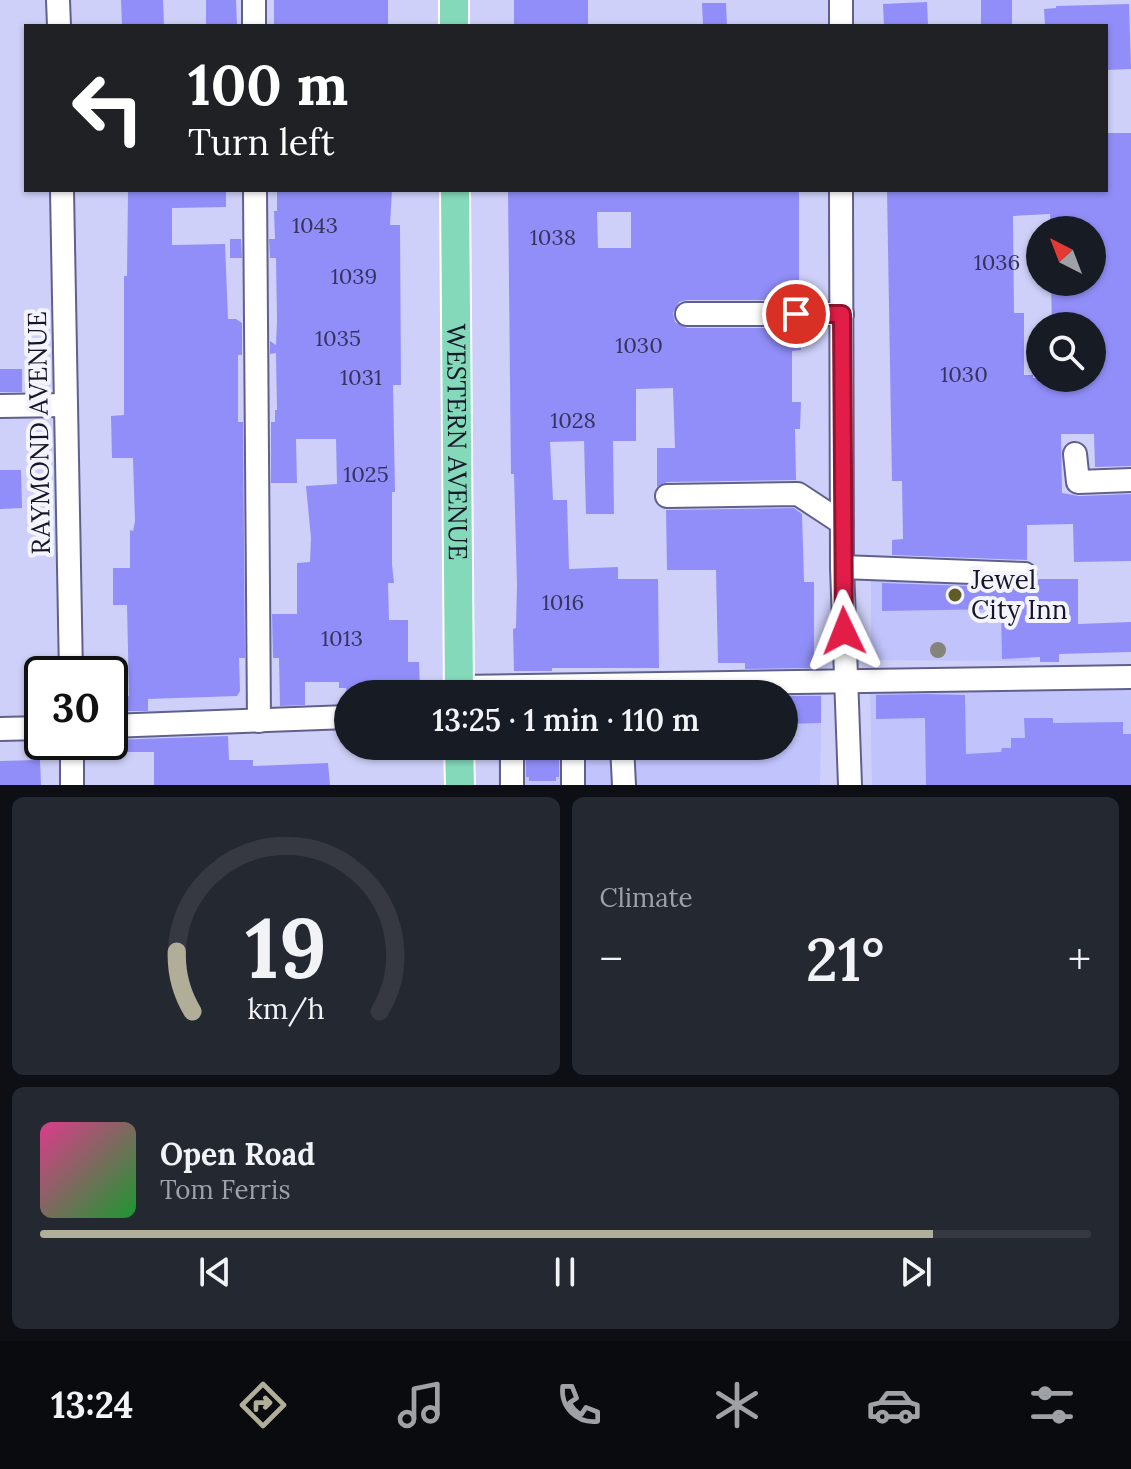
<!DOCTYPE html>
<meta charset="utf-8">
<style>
body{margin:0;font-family:Lora,serif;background:#242831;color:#f1f3f6;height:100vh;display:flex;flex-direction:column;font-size:30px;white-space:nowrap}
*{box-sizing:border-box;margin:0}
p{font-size:26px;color:#9ea1a6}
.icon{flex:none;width:44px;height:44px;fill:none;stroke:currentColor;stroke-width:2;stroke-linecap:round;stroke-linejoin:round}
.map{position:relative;height:785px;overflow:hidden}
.details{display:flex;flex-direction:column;gap:12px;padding:12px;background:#0d0f14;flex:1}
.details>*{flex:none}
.banner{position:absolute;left:24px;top:24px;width:1084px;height:168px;border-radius:0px;box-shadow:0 2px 6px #0004;background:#202124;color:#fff;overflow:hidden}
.needle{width:52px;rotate:318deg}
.buttons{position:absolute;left:1026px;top:216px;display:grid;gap:16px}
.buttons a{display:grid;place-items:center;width:80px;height:80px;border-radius:50%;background:#171b24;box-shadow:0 2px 6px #0004;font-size:40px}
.speed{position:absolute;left:24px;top:656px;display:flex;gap:16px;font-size:40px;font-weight:700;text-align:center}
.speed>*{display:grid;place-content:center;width:104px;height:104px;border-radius:50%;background:#171b24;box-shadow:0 2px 6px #0004;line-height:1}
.speed .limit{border:4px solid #111;border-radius:12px;background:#fff;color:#111}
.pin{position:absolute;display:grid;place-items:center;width:68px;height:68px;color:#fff;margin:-34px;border:4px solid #fff;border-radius:50%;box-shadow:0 2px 8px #0007}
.me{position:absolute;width:88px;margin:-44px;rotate:358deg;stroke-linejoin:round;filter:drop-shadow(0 0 6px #0008)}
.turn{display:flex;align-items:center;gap:28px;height:168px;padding:0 32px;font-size:36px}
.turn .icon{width:104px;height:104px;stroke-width:2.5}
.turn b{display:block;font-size:56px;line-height:68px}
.big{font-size:60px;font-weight:600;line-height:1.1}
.details .card{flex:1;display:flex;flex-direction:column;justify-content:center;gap:12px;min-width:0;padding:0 28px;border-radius:12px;background:#242831}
.details .dial{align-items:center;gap:0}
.dial svg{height:208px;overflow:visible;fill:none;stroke:#363941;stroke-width:7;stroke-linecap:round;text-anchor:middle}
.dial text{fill:#f1f3f6;stroke:none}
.song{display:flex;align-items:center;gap:24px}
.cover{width:96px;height:96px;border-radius:12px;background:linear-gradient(135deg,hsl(330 70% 55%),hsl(130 70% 35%))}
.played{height:8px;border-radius:4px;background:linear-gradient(90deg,#b0ae98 85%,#363941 85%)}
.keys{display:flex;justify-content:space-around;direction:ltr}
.heat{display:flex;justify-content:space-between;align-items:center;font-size:44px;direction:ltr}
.details .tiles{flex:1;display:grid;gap:12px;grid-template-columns:1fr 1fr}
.card:last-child{grid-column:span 2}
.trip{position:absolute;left:334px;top:680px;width:464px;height:80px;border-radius:40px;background:#171b24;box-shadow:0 2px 6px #0004;font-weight:600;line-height:80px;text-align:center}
.dock{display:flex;height:128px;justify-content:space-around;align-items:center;background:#090b0e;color:#9ea1a6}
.dock .icon{width:56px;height:56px}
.dock .current{color:#b0ae98}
.dock b{font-size:36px;color:#f1f3f6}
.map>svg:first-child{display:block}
</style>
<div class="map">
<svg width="1131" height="785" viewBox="0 0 1131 785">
<rect width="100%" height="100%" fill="#ced0f9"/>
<g fill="#c1c3fd">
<polygon points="1031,577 1030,661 871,660 871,578"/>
<polygon points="1131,684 1131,785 872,785 870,687"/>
<polygon points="822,688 820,785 498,785 498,746 784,746 784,694 498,694"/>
</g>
<g fill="#918ef9" fill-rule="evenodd">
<polygon points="121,0 163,0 164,26 122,26"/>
<polygon points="206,0 236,0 237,26 206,26"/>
<rect x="274" y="0" width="114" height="26"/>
<rect x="514" y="0" width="74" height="26"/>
<rect x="981" y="0" width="31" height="26"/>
<polygon points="927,2 928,26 884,26 883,4"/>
<polygon points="702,3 726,3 727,26 703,26"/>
<polygon points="1129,4 1131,69 1106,70 1106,26 1045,26 1044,9 1056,8 1056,6"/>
<path d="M 1106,133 L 1131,133 L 1131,466 L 1095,467 L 1094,434 L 1061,434 L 1062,493 L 1079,496 L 1131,494 L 1131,561 L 1074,562 L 1073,524 L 1027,525 L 1027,560 L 892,555 L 892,540 L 903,539 L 902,481 L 892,481 L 887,190 L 1106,190 ZM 1050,214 L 1051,230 L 1092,230 L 1092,282 L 1051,282 L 1052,326 L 1092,326 L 1092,378 L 1033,378 L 1033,375 L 1024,375 L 1024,313 L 1014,313 L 1013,216 Z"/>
<polygon points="128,190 226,190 226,207 172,208 172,245 225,244 228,319 236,319 242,323 242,355 238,355 238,422 243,422 245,658 239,658 240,691 237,696 148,699 148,711 124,711 123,696 129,696 127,605 113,605 113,568 130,568 130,530 133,531 135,521 133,458 112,458 111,416 124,415 124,276 127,276"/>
<polygon points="277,190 392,190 390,225 400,225 401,385 393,385 395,492 392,492 392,564 394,583 388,583 389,620 408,620 408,662 419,662 420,689 397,689 397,694 347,694 346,688 339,688 339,682 305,682 305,705 280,706 279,658 273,658 272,614 297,614 297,563 310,562 311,538 306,486 337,484 336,439 296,439 297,483 271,483 271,422 275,422 275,410 277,410 276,353 270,354 270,341 276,345 277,320 276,258 270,258 269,239 275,239 274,211 277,211"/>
<path d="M 508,190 L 528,190 L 528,192 L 799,190 L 799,300 L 687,300 L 679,302 L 673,313 L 675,322 L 687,328 L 801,328 L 801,350 L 792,351 L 792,402 L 801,402 L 800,429 L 795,429 L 796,480 L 667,482 L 657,487 L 657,448 L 675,448 L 673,388 L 636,389 L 636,441 L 613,441 L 614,514 L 586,514 L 584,441 L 550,442 L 553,500 L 567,500 L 569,569 L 618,567 L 618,579 L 658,579 L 659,668 L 552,668 L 552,671 L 514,671 L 513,629 L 516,628 L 517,585 L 514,474 L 511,474 ZM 597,212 L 631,212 L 631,248 L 598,248 Z"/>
<polygon points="230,239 241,239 242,258 230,258"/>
<rect x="0" y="369" width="22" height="23"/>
<polygon points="0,470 21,470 22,508 0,509"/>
<polygon points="794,508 802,514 804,582 814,582 814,668 745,669 745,663 718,663 716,570 667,570 666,510"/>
<polygon points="1038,579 1078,579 1078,624 1131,622 1131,652 1059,654 1059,662 1040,662 1040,657 1002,659 1001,609 882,611 882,583 1024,588 1032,586"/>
<polygon points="925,694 965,695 966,754 1001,752 1002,748 1011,748 1011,738 1025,738 1024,718 1053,718 1053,723 1123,722 1123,734 1131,734 1131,785 926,785 925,718 876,719 876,695"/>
<polygon points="784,696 821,696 821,723 784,724"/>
<polygon points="228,736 229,760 253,760 253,766 328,763 330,785 154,785 154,752 110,752 110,740"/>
<polygon points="526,746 559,746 559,777 556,777 556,781 529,781 529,777 526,777"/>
<polygon points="40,760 41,785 0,785 0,761"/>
</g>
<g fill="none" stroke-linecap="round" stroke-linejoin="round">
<defs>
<g id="minor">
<polyline points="58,0 59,26"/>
<polyline points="254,0 254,26"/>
<polyline points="841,0 841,26"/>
<polyline points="62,190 71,674"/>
<polyline points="255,190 259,721"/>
<polyline points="841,190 842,567 850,785"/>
<polyline points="687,314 842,314"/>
<polyline points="0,406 66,405"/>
<polyline points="1075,454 1078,482 1131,480"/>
<polyline points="667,496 798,494 842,523"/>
<polyline points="842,567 1025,574"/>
<polyline points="459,687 1131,677"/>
<polyline points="110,726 348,717"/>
<polyline points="0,729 42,728"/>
<polyline points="72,742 72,785"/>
<polyline points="573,746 573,785"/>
<polyline points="622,746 624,785"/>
<polyline points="512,785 512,746"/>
</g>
<g id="major">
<polyline points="454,0 454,26"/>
<path id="s1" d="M 455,190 L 459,694"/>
<polyline points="459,746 460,785"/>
</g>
</defs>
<use href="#minor" stroke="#60608d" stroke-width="26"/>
<use href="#major" stroke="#fff" stroke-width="32"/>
<use href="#minor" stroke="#fff" stroke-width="22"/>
<use href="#major" stroke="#83d9b9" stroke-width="28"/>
</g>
<circle fill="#868478" cx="938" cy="650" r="8"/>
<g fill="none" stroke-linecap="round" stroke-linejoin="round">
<defs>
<polyline id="route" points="796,314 842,314 844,631"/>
</defs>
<use href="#route" stroke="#92132f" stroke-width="20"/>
<use href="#route" stroke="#e11d48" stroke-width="14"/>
</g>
<circle fill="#605a26" stroke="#f3f4fe" stroke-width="3" cx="955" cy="595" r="8"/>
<g text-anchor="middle" stroke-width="8" stroke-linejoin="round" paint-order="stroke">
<g font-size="22" fill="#35345c">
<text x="315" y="233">1043</text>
<text x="553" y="245">1038</text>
<text x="997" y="270">1036</text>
<text x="354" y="284">1039</text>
<text x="338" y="346">1035</text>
<text x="639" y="353">1030</text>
<text x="964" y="382">1030</text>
<text x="361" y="385">1031</text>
<text x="573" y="428">1028</text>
<text x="366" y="482">1025</text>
<text x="563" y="610">1016</text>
<text x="342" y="646">1013</text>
</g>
<g font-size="26" fill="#161628" stroke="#f3f4fe">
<text transform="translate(39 433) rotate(-91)" y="9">RAYMOND AVENUE</text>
<text dy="9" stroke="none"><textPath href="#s1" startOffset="252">WESTERN AVENUE</textPath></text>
</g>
<g font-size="26" fill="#161628" stroke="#f3f4fe" text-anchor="start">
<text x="971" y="589">Jewel<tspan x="971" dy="30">City Inn</tspan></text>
</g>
</g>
</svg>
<div class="buttons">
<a><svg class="needle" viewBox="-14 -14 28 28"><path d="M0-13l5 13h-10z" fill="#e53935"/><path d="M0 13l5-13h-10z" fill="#9ea1a6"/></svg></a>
<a><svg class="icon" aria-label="search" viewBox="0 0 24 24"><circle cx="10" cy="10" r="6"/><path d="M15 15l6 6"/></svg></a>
</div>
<div class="speed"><div class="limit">30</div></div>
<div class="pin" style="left:796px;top:314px;background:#d93025"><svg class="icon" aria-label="arrive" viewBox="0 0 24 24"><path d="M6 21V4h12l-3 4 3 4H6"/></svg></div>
<svg class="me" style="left:844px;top:631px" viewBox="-20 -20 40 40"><path d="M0-17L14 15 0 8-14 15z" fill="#e11d48" stroke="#fff" stroke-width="4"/></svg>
<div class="trip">13:25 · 1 min · 110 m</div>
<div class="banner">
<div class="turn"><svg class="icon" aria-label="left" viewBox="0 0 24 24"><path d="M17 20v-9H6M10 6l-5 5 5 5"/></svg><div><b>100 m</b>Turn left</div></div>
</div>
</div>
<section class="details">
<div class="tiles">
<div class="card dial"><svg viewBox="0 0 100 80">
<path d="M14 69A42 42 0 1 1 86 69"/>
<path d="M14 69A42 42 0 0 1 8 46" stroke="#b0ae98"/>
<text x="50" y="56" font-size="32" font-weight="700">19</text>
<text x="50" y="72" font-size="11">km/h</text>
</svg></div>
<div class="card"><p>Climate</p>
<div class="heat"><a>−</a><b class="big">21°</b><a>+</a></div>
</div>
<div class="card">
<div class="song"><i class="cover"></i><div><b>Open Road</b><p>Tom Ferris</p></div></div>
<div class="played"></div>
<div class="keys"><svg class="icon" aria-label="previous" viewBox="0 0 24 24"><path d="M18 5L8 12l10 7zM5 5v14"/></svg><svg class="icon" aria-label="pause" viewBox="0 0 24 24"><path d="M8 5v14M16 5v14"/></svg><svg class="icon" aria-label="next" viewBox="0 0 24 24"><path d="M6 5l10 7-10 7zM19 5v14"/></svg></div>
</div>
</div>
</section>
<nav class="dock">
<b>13:24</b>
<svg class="icon current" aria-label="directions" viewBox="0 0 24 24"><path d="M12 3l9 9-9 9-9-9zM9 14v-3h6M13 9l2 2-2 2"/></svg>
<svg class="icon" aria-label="music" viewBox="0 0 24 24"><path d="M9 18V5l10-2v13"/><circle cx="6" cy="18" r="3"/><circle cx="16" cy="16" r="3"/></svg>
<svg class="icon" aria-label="phone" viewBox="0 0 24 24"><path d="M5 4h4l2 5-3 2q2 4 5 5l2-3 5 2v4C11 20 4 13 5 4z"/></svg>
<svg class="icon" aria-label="climate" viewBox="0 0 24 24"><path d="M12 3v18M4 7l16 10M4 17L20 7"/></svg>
<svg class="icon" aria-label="car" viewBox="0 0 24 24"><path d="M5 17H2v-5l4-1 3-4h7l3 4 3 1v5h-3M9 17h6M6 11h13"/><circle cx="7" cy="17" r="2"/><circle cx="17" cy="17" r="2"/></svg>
<svg class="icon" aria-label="filters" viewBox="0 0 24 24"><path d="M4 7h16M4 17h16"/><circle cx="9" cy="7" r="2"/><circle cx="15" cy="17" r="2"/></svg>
</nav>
